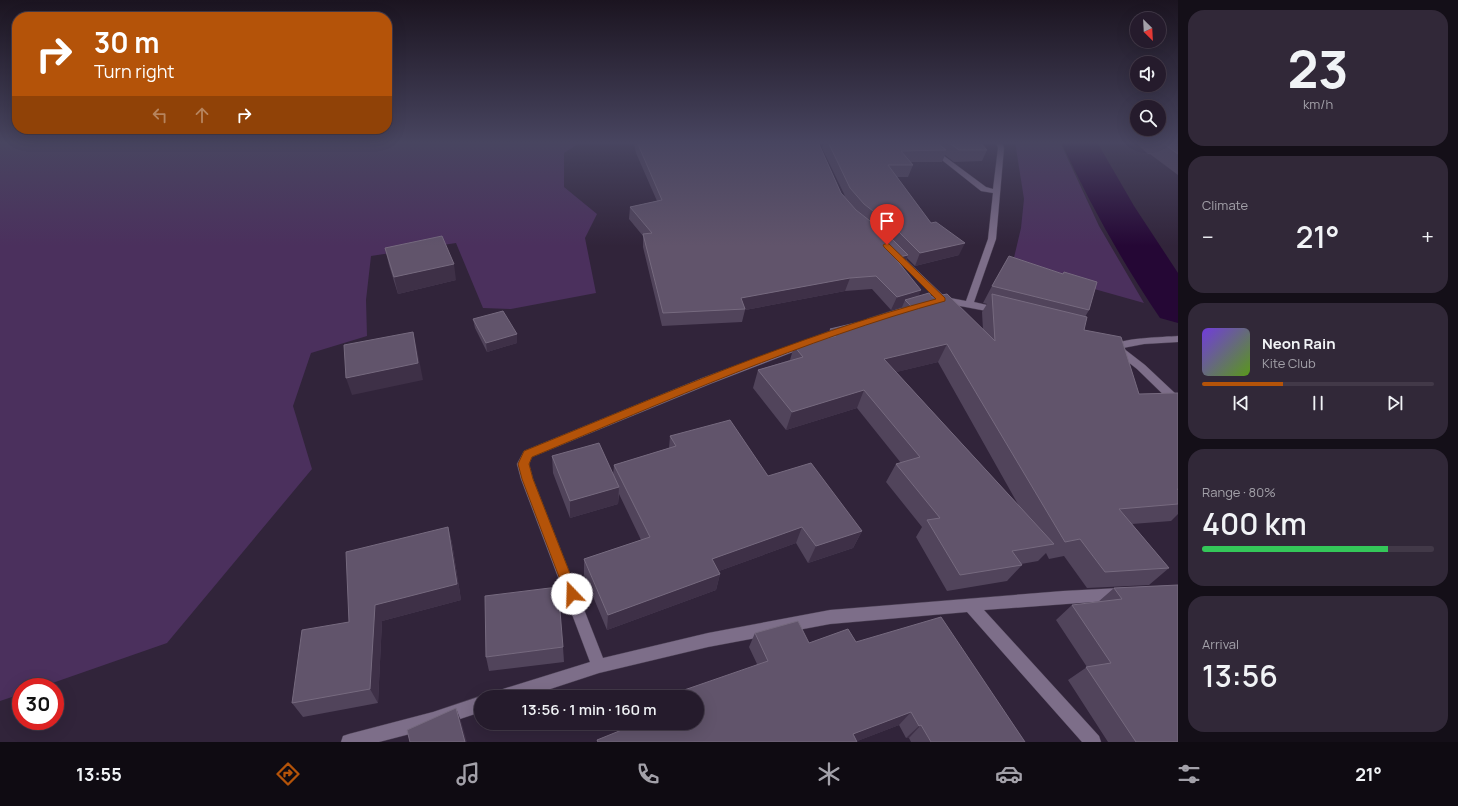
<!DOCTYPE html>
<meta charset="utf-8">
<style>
body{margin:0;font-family:Manrope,sans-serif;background:#312838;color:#f1f3f6;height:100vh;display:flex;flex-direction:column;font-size:15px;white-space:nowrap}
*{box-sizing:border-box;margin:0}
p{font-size:13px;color:#a3a1a9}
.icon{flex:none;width:22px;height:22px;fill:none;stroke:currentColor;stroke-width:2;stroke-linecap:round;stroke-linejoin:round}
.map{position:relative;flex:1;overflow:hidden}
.details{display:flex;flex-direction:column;gap:10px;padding:10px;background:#140f18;width:280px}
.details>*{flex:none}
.top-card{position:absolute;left:12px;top:12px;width:380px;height:122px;border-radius:16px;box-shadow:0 4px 16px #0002,0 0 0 1px #423948;background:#b45309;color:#fff;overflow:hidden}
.needle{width:26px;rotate:156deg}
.buttons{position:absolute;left:1130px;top:12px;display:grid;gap:8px}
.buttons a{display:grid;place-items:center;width:36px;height:36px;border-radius:50%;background:#251b2c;box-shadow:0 4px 16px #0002,0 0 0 1px #423948;font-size:20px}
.speed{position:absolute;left:12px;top:678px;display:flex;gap:8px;font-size:20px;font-weight:700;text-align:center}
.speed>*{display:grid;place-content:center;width:52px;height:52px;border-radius:50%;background:#251b2c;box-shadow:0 4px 16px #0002,0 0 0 1px #423948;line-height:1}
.speed .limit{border:6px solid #d22;background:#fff;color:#111}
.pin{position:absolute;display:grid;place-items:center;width:34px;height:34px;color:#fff;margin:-41px -17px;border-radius:50% 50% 50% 0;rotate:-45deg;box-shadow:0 0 4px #0007}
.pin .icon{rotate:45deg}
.me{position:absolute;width:44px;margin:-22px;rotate:339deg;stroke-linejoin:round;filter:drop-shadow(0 0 3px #0008)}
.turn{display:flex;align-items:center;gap:14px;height:84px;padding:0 16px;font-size:18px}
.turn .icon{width:52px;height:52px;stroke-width:2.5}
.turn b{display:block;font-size:28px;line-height:34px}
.lanes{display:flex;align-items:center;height:38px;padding:0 16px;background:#0003;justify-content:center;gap:20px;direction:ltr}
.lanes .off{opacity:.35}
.big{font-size:30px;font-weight:600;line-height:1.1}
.details .widget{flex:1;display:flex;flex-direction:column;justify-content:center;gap:6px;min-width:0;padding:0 14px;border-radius:16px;background:#312838}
.details .dial{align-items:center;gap:0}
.dial b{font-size:52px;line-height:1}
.song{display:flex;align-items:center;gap:12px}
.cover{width:48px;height:48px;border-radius:6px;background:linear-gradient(135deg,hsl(260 70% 55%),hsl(90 70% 35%))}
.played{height:4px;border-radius:2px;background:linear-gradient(90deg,#b45309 35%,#423948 35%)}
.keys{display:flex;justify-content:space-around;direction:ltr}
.heat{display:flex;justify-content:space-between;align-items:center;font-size:22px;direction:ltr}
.charge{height:6px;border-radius:3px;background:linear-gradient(90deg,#34c759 80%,#423948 0)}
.trip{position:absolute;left:474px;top:690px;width:230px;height:40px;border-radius:20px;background:#251b2c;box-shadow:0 4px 16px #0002,0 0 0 1px #423948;font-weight:600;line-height:40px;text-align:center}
.tab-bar{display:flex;height:64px;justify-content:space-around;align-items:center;background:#0f0b12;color:#a3a1a9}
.tab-bar .icon{width:28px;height:28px}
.tab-bar .current{color:#b45309}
.tab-bar b{font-size:18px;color:#f1f3f6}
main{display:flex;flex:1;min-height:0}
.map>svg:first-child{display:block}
</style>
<main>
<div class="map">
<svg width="1178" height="742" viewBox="0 0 1178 742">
<rect width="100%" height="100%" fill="#31243a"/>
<g fill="#4b305d">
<polygon points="0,142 581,142 564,153 564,187 597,214 585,238 596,293 511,309 483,308 456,243 371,256 366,300 367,336 311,353 293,406 312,469 167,643 41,687 21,687 21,694 0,701"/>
<polygon points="1015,142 1060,142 1099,226 1144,303 1012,266 1021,228 1024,199"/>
</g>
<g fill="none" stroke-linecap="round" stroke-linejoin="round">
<path fill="#250735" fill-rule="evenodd" d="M 1061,142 L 1097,142 L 1134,206 L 1178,273 L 1178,323 L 1160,318 C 1122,262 1090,204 1061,142 Z"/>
<defs>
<g id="minor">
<polygon points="912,142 922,142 932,147 986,187 993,189 998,148 996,142 1002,142 1004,148 996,239 974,302 1000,308 1002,310 1000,312 997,313 939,302 892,255 893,253 899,253 945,297 966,301 988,239 993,193 981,191 928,149"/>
<polygon points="914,304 918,307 917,309 870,324 865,321 867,319"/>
<polygon points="839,328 844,331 842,333 710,384 532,457 529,464 533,479 603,658 708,633 830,610 1063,591 1120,588 1125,590 1127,594 1125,598 1120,600 984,610 1099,736 1101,742 1082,742 967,612 830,624 708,647 599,673 526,697 495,697 498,692 503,689 590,662 521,479 517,464 524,451 702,378"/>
<path d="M 1178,336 L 1178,342 L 1144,344 L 1123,348 L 1145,365 L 1178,396 L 1178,406 L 1174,405 L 1137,369 L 1109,347 C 1116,338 1165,337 1178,336 Z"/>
<polygon points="481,696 482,697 481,697 481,712 433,728 379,742 341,742 343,736 349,734 433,712"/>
</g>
</defs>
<use href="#minor" stroke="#4a3f52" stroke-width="1"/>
<use href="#minor" fill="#7d6e89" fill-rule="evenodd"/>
</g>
<g fill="#51445b" fill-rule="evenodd">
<path d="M 634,142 L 818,142 L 841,193 L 845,196 L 822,148 L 824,142 L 980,142 L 987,150 L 982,161 L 954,162 L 945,155 L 942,162 L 911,162 L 913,165 L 908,177 L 897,177 L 931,223 L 959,255 L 915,266 L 907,258 L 903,268 L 919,296 L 932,297 L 983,330 L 982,312 L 987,304 L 983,303 L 992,286 L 1062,274 L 1064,272 L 1089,310 L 1085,317 L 1084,330 L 1139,394 L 1178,393 L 1178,514 L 1171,521 L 1132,524 L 1169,568 L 1149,585 L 1087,588 L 1064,556 L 1049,559 L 1046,553 L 1038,561 L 1021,564 L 1022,565 L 1007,581 L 947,591 L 916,537 L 922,527 L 886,482 L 896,464 L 901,463 L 857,408 L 786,430 L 753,388 L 758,370 L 790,360 L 794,346 L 827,338 L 830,329 L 900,313 L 902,307 L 891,310 L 872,289 L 845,291 L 745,310 L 742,322 L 662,326 L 643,247 L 643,236 L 629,219 L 630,207 L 657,201 L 636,153 ZM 938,362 L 1019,506 L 896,372 Z"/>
<polygon points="1135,142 1178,142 1178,175 1150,154 1148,154"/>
<polygon points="385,248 456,280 398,294 389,265"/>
<polygon points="473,319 517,334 517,343 487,352 475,328"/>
<polygon points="670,436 768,476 862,531 853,548 808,563 796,543 719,571 720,574 716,590 607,630 584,575 584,559 641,540 619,494 618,504 570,518 553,473 552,456 613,475 614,465 669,448"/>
<polygon points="448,527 452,543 461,600 382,621 378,703 303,717 292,703"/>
<polygon points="1178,585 1178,742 1108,742 1068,680 1087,667 1056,620 1072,605 1098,602 1114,588"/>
<polygon points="755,633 809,643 856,642 1025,742 911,742 909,738 906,738 899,725 857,741 857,742 597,742 597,740 697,723 757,664 749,647"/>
<polygon points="563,647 564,662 489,671 486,657"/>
</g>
<g fill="#3e3047">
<polygon points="965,243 959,255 915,266 920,253"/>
<polygon points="908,255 903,268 895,258"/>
<polygon points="454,264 456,280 398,294 394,277"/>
<polygon points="850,278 845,291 745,310 745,309 741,298"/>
<polygon points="921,290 916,303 905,300 902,307 891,310 897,297"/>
<polygon points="413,332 417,349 423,380 352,395 346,378"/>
<polygon points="517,334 517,343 487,352 486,343"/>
<polygon points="947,344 938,362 876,377 884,359"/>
<polygon points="864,390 857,408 786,430 792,412"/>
<polygon points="619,487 618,504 570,518 570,501"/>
<polygon points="448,527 452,543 461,600 382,621 378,703 370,689 375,605"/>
<polygon points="802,527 796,543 708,575 712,559"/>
<polygon points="862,531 853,548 808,563 816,546"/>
<polygon points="720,574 716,590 607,630 608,615"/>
<polygon points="456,708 461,721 467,742 465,742"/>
<polygon points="911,712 899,725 855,742 853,734"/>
<polygon points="921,725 909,738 906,738 919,726"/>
</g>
<g fill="#61546b" stroke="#766a7f">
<polygon points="637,142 818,142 841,193 856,210 888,235 908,255 895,258 921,290 897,297 876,276 850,278 741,298 745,309 663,313 643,234 652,233 630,207 662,200"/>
<polygon points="828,142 936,142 946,150 901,151 913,165 888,165 931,223 936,222 965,243 920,253 896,229 864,204 850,188"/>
<polygon points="948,142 980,142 987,150 959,150"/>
<polygon points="1161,142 1178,142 1178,154"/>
<polygon points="442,236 454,264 394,277 385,248"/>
<polygon points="1009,256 1063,274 1064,272 1097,282 1089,310 992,286"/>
<polygon points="929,293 932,297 947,294 995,341 992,294 1087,317 1084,330 1121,337 1139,394 1178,393 1178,489 1177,489 1178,490 1178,504 1119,509 1169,568 1105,572 1080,539 1065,542 947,344 884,359 1054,544 1012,551 1022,565 960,575 927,520 940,518 896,464 920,457 864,390 792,412 758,370 803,357 794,346 836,336 830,329 914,309 905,300"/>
<polygon points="503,311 517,334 486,343 473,319"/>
<polygon points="413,332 418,363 346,378 344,345"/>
<polygon points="730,420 768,476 811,463 862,531 816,546 802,527 712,559 720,574 608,615 584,559 650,537 614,465 676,446 670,436"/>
<polygon points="599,443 619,487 570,501 552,456"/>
<polygon points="448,527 457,584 375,605 370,689 292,703 302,630 349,622 346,552"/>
<polygon points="1178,585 1178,742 1136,742 1086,667 1111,663 1072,605 1122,599 1114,588"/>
<polygon points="558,587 563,647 486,657 485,596"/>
<polygon points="941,617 1025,742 931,742 921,725 919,726 911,712 853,734 857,742 598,742 597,740 639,723 697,723 697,697 664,697 768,661 755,633 798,621 809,643 848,629 856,642"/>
<polygon points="456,708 465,742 410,742 407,730"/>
</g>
<linearGradient id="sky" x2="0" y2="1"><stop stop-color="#1b1420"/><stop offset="0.58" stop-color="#484560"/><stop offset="1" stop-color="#484560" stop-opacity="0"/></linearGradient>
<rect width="1178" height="246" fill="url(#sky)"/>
<path fill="#b45309" stroke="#753606" d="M 887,243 L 889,244 L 945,298 L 945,301 C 803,340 667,401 532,457 L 529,464 L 533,479 L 578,594 L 576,598 L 572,600 L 567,598 L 522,479 L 518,464 L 524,451 C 660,396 795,336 936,299 L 884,247 L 883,245 Z"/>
</svg>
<div class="buttons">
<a><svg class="needle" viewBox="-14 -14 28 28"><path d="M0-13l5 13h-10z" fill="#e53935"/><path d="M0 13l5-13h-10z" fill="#a3a1a9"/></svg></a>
<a><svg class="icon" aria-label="sound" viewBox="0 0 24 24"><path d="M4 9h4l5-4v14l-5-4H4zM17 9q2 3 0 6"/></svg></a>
<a><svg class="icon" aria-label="search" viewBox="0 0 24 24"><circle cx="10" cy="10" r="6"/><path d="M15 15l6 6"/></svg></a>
</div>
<div class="speed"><div class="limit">30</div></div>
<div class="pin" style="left:887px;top:245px;background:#d93025"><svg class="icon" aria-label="arrive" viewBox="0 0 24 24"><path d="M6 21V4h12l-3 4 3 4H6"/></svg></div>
<svg class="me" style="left:572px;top:594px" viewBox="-20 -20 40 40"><circle r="19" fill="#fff"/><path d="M0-13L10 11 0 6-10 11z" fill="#b45309"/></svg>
<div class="trip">13:56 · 1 min · 160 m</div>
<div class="top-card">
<div class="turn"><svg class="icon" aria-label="right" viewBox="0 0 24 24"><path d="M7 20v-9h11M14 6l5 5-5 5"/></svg><div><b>30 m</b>Turn right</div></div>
<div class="lanes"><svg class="icon off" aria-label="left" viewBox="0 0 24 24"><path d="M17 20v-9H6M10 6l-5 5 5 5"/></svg><svg class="icon off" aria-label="ahead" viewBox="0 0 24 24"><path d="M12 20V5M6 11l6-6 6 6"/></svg><svg class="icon" aria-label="right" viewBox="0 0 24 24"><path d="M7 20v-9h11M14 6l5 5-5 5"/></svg></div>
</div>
</div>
<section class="details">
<div class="widget dial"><b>23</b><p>km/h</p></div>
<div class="widget"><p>Climate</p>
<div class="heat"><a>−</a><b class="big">21°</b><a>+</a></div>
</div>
<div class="widget">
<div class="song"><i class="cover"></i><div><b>Neon Rain</b><p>Kite Club</p></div></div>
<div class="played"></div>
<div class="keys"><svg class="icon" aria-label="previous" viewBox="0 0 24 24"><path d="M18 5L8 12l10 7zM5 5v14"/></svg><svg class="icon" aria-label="pause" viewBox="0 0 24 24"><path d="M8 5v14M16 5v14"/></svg><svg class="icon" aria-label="next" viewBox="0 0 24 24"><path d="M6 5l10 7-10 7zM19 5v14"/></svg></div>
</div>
<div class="widget"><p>Range · 80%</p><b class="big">400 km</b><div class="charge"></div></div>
<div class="widget"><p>Arrival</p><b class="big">13:56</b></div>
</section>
</main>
<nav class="tab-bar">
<b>13:55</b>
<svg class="icon current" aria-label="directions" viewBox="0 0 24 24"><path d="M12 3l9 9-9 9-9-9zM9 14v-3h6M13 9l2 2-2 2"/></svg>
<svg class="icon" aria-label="music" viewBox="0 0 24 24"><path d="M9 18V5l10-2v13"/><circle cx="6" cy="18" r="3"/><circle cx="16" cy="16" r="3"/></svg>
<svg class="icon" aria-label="phone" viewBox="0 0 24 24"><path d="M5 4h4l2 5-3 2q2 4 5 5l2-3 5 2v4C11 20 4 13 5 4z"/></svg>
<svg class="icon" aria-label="climate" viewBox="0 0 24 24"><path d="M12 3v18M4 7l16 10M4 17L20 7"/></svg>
<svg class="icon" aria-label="car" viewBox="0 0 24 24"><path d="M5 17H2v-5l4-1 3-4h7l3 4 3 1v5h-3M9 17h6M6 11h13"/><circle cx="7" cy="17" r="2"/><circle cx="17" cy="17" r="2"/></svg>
<svg class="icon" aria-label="filters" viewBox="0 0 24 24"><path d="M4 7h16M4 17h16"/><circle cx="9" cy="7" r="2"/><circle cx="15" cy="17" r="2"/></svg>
<b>21°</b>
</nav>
